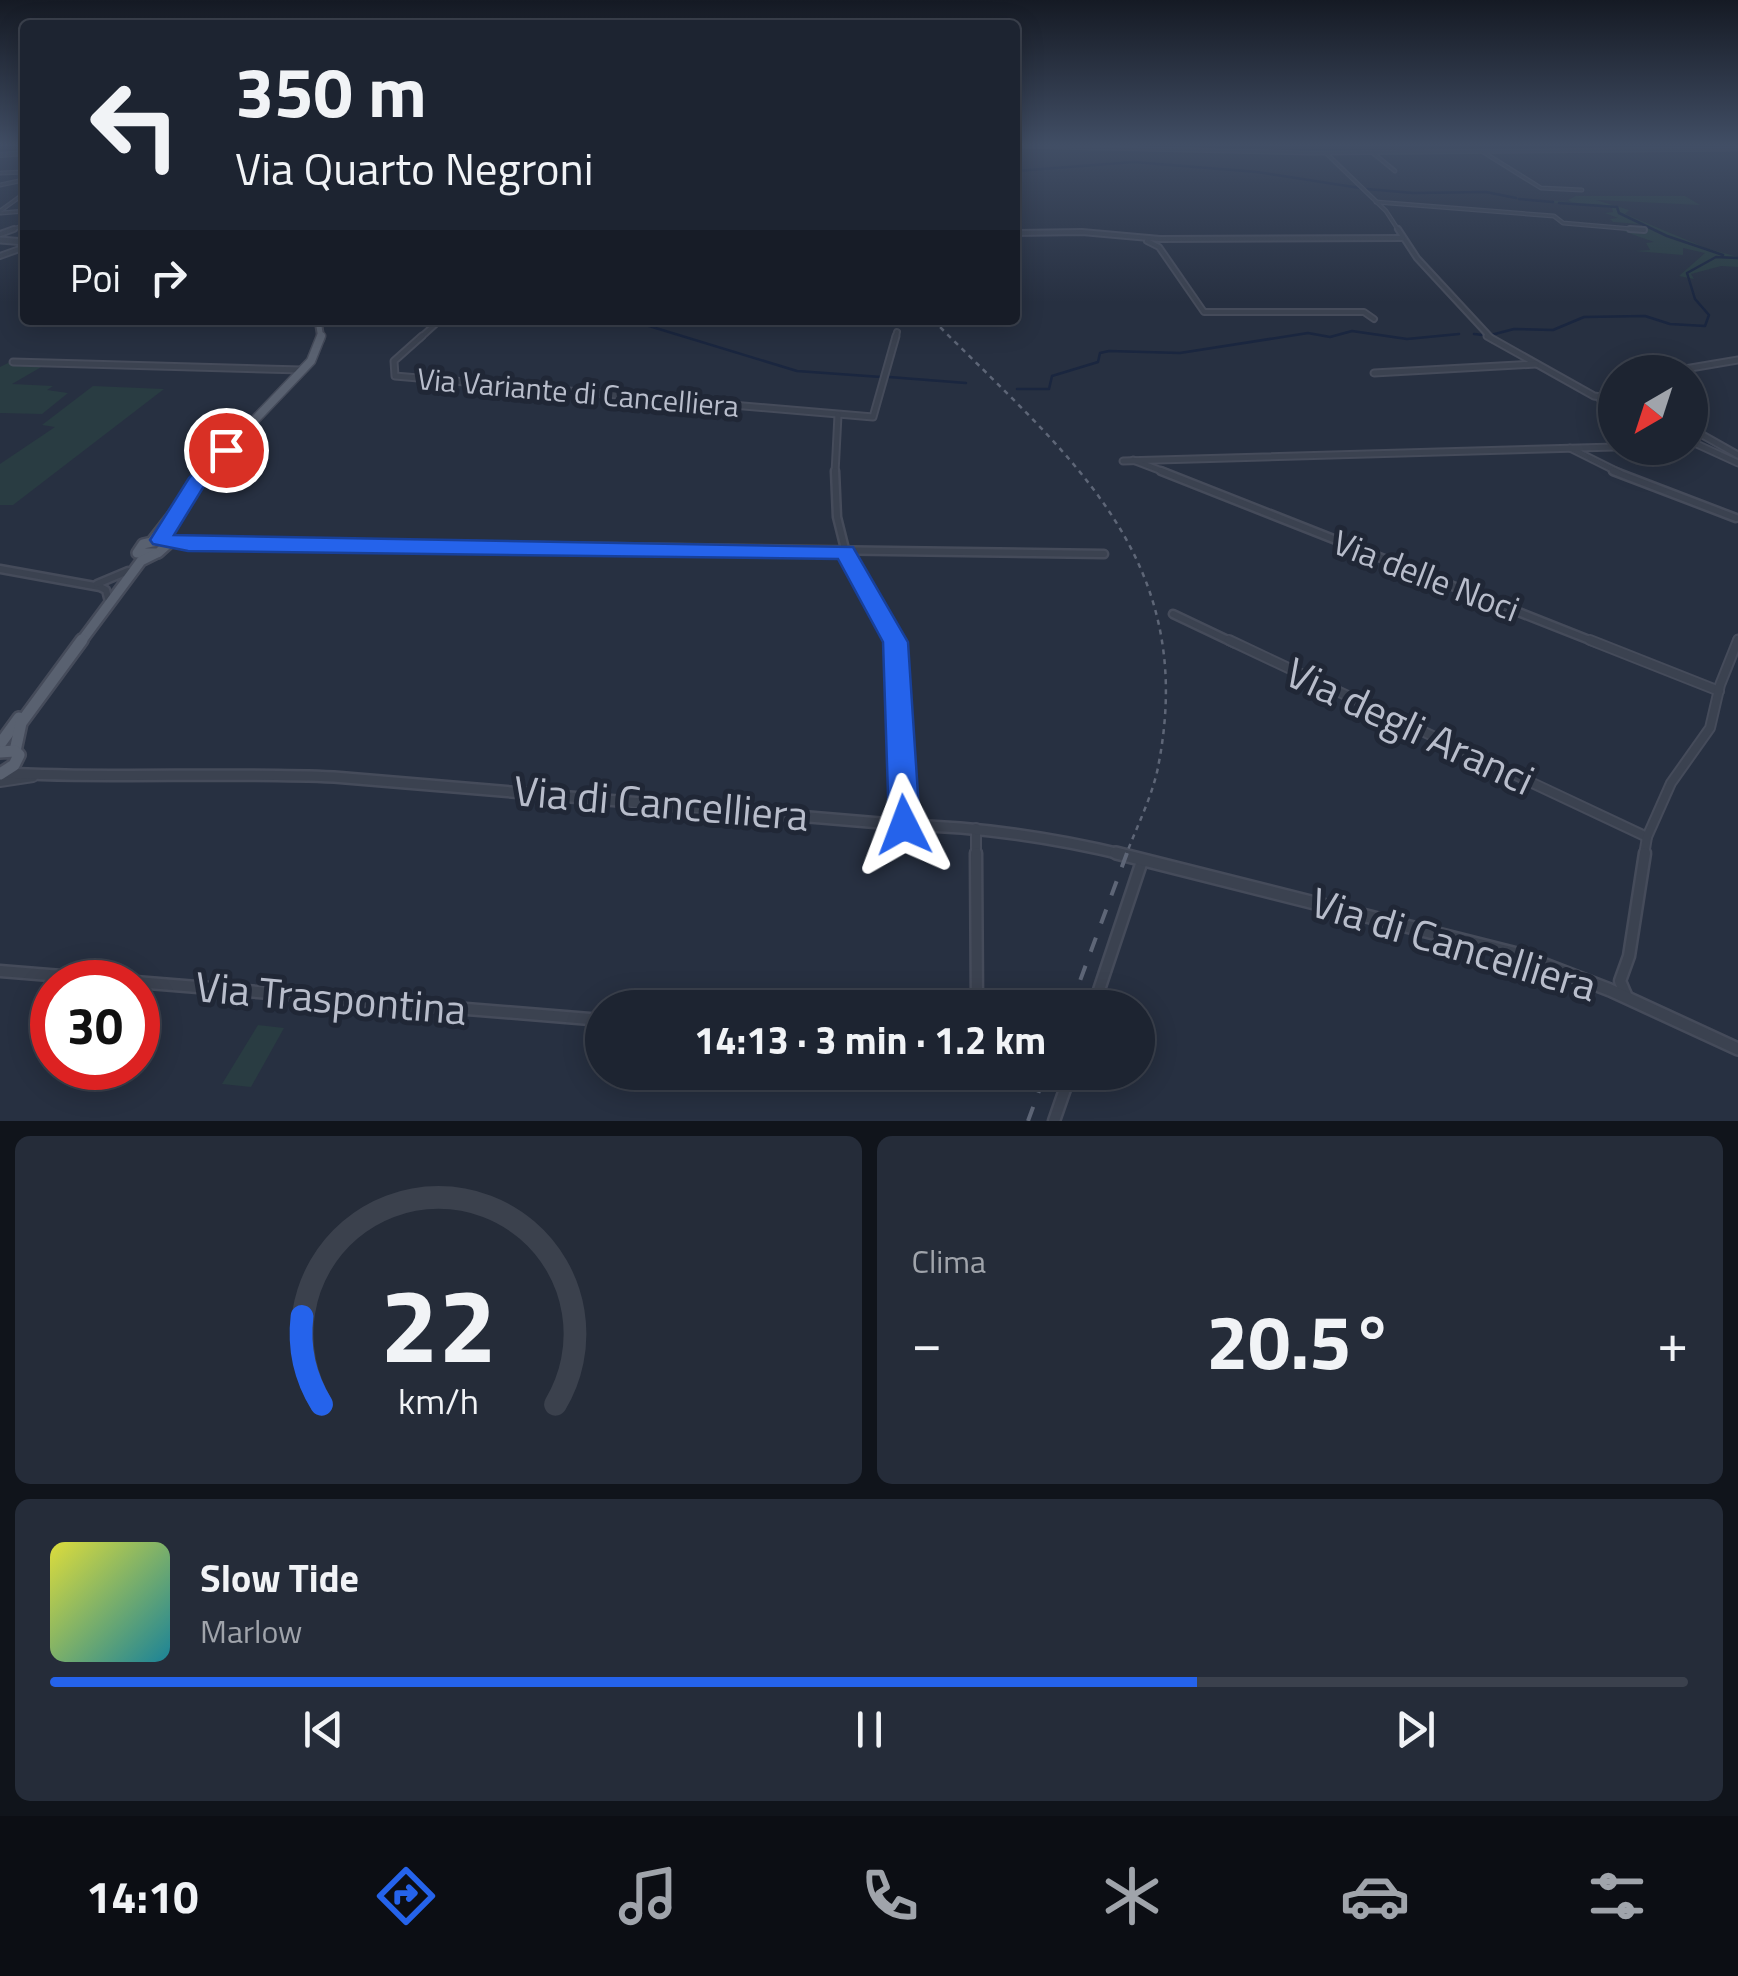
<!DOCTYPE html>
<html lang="it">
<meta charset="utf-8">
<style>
body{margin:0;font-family:"Titillium Web",sans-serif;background:#252c39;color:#f1f3f6;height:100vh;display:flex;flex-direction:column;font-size:38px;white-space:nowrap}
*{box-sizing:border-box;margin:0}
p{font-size:32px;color:#a0a4ab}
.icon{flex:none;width:55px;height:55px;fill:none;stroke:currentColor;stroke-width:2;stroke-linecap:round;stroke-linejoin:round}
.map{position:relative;height:1121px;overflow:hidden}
.panel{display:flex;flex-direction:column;gap:15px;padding:15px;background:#10141b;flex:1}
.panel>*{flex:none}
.top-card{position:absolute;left:20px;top:20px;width:1000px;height:305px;border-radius:10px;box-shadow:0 5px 25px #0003,0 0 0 2px #3b414d;background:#1d2431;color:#f1f3f6;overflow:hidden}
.needle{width:65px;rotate:219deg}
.buttons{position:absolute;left:1598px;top:355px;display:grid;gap:20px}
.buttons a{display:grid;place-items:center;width:110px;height:110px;border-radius:50%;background:#1d2431;box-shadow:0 5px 25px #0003,0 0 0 2px #3b414d;font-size:50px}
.speed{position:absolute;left:30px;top:960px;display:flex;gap:20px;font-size:50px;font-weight:700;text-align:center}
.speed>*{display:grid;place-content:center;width:130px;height:130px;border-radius:50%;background:#1d2431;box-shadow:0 5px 25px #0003,0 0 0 2px #3b414d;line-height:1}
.speed .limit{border:15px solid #d22;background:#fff;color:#111}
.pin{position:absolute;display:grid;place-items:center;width:85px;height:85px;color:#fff;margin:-42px;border:5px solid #fff;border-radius:50%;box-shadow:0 2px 10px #0007}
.me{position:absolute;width:110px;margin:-55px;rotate:357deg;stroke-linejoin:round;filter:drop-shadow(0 0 8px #0008)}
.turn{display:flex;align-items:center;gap:35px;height:210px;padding:0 50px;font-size:45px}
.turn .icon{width:130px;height:130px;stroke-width:2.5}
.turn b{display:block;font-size:70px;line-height:85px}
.then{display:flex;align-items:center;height:95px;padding:0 50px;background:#0003;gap:20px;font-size:38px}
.big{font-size:75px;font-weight:700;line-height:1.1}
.panel .card{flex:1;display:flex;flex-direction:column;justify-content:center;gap:15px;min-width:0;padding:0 35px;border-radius:15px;background:#252c39}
.panel .dial{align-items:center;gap:0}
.dial svg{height:260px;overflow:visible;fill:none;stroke:#3b414d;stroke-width:7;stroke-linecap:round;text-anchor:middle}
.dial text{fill:#f1f3f6;stroke:none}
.song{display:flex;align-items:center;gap:30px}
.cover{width:120px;height:120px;border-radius:15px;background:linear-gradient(135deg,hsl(60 70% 55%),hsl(190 70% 35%))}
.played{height:10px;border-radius:5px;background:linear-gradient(90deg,#2563eb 70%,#3b414d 70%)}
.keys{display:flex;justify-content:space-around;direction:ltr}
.heat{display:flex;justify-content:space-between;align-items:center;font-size:55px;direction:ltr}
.panel .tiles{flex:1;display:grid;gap:15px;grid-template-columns:1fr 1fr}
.card:last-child{grid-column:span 2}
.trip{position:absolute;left:585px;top:990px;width:570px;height:100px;border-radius:50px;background:#1d2431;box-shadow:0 5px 25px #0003,0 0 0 2px #3b414d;font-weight:700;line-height:100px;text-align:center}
.tab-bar{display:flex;height:160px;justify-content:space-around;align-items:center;background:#0c0e14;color:#a0a4ab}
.tab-bar .icon{width:70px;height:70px}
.tab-bar .active{color:#2563eb}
.tab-bar b{font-size:45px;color:#f1f3f6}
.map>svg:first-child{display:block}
</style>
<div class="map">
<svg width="1738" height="1121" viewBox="0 0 1738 1121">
<rect width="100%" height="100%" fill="#273041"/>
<g fill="#293c42">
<polygon points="1576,196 1685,196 1700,205 1596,200 1629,210 1625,214 1706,248 1738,257 1738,267 1721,266 1691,274 1694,279 1679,276 1705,253 1683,248 1683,255 1635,251 1650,250 1646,243 1654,242 1623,231 1648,231 1639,224 1613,222 1610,219 1618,218 1605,213 1613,212 1612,208 1517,199 1572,202 1568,200"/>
<polygon points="10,362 43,366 12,384 53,386 47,390 68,393 42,414 0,413 0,367"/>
<polygon points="93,386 164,389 13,505 0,505 0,464 55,427 42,425"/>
<polygon points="258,1025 284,1028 251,1087 222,1084"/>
</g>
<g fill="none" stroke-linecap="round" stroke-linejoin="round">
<g stroke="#1a263f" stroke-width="2.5">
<polyline points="1015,171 1134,162 1257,172 1360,188"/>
<polyline points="1367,189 1413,193"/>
<polyline points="1414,193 1486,192 1516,198"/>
<polyline points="1519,199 1553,202"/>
<polyline points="1559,203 1617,207 1619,213 1667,236 1723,255"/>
<polyline points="599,320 636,322 797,371 881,377"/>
<polyline points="1474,334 1483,335"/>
<polyline points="1491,335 1514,329 1553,330 1584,317 1645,316 1670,324 1705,326 1709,315 1695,299 1687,273 1716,257 1738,258"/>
<polyline points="889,377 966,383"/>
<polyline points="1017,389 1049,389 1052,376 1098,362 1100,353 1109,351 1180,353 1308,333 1330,337 1352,331 1407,339 1459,334"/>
</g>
<defs>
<g id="minor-far5">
<polyline points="1015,146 1313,153 1738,149"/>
<polyline points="1483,152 1541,188 1582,190"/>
<polyline points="1373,153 1395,171"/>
<polyline points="1327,154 1386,211 1399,231"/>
<polyline points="1,173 25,172"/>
<polyline points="0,185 19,181"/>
<polyline points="1376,202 1554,216 1563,223 1644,230"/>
<polyline points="0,211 25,193"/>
<polyline points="1,213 25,211"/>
<polyline points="7,231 25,225"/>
</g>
<g id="minor-far4">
<polyline points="1398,229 1417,258 1492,339"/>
<polyline points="1630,229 1644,230"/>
<polyline points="1015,233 1082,232 1160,239 1403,238"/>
<polyline points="0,234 14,229"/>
<polyline points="1147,241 1159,247 1204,312 1364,312 1374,319"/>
<polyline points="0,256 25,247"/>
<polyline points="419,339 440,320"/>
<polyline points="895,339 897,332"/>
</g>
<g id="minor-far3">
<polyline points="422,336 394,361 395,376 873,417 896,336"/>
<polyline points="1487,336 1594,396 1615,399"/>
<polyline points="13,362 302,370"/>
<polyline points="1667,372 1738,360"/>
<polyline points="1374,373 1536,364"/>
<polyline points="1600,399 1615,407"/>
<polyline points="1690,428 1738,455"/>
<polyline points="1690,441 1738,463"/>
<polyline points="1570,448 1620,473"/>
<polyline points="1133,460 1167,473"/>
<polyline points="1123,461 1615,447"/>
<polyline points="835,473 838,415"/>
</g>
<g id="minor-far2">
<polyline points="835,471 837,517 845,549 895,643"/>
<polyline points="1161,471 1597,643"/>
<polyline points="1613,471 1736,518"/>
<polyline points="166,541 1104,554"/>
<polyline points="0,569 100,587 106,590 108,598"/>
<polyline points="97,584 128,571"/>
<polyline points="1173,614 1234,643"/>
<polyline points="1737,643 1738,639"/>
</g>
<g id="minor-far1">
<polyline points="895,640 904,825"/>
<polyline points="1229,640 1647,837"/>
<polyline points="1590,640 1719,691"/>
<polyline points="0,782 33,777"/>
<polyline points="976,828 976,855"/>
<polyline points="1644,855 1647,837 1671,783 1710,728 1720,685 1738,640"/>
</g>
<g id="minor">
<polyline points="976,853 977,1008"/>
<polyline points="0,971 602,1020"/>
<polyline points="1626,995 1620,981 1629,956 1645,853"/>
<polyline points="1093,1008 1142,861"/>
<polyline points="1054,1121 1071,1072"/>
</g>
<polyline id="tertiary-far3" points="0,155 25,153"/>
<polyline id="tertiary-far2" points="0,240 25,242"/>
<path id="tertiary-far1" d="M 2,773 C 113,779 223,772 334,777 L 904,825 C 981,827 1051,837 1125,855"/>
<polyline id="tertiary" points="1116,853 1517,954 1610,990 1738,1049"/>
<polyline id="primary-far3" points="318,320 321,339"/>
<polyline id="primary-far2" points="204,473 311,361 321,336"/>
<g id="primary-far1">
<polyline points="153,540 207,471"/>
<polygon points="161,540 168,544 158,553 137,553 143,544"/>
<polyline points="80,643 141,561 155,554"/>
</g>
<g id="primary">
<polyline points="0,744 19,718"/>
<polyline points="15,751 21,723 82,640"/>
<polyline points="0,752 15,751 19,755 14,765 0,774"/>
</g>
</defs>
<use href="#minor-far5" stroke="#454b5a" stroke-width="5"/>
<use href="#minor-far4" stroke="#454b5a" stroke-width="8"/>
<use href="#minor-far3" stroke="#454b5a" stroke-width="9"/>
<use href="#minor-far2" stroke="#454b5a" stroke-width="11"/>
<use href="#minor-far1" stroke="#454b5a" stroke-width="12"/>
<use href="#minor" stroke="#454b5a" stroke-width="15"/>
<use href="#tertiary-far3" stroke="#454b5a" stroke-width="6"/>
<use href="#tertiary-far2" stroke="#454b5a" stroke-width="9"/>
<use href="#tertiary-far1" stroke="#454b5a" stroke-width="14"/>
<use href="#tertiary" stroke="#454b5a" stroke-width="16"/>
<use href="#primary-far3" stroke="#454b5a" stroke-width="9"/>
<use href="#primary-far2" stroke="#454b5a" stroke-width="11"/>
<use href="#primary-far1" stroke="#454b5a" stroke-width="14"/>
<use href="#primary" stroke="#454b5a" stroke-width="16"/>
<use href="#minor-far5" stroke="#3b4250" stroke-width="2.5"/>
<use href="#minor-far4" stroke="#3b4250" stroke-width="4"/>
<use href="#minor-far3" stroke="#3b4250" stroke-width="5"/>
<use href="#minor-far2" stroke="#3b4250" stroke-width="6"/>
<use href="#minor-far1" stroke="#3b4250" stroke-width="8"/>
<use href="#minor" stroke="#3b4250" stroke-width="10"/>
<use href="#tertiary-far3" stroke="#3b4250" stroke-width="4"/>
<use href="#tertiary-far2" stroke="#3b4250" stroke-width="5"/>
<use href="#tertiary-far1" stroke="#3b4250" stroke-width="9"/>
<use href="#tertiary" stroke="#3b4250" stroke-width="11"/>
<use href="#primary-far3" stroke="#596170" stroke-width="5"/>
<use href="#primary-far2" stroke="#596170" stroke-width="8"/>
<use href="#primary-far1" stroke="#596170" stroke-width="9"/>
<use href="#primary" stroke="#596170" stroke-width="11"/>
<path stroke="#5e6677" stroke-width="2.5" stroke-dasharray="5 5" stroke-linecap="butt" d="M 933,320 C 1065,453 1198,554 1159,762 C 1154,793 1137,826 1126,855"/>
<g stroke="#5e6677" stroke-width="4" stroke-dasharray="15 15" stroke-linecap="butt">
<polyline points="1070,1008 1127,853"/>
<polyline points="1028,1121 1046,1072"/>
</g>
</g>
<linearGradient id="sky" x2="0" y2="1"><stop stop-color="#151a24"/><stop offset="0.48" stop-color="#414e65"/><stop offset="1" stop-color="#414e65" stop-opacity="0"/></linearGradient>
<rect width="1738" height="302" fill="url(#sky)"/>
<polygon fill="#2563eb" stroke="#184099" stroke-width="2.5" points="226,444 236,450 204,486 174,535 853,547 908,642 920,825 915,834 904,838 893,834 889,825 883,642 838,559 188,551 153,544 150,540 189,478 219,446"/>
<g text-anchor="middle" stroke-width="10" stroke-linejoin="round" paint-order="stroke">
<g font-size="30" fill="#b8bdcb" stroke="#202736">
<text transform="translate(578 393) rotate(5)" y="10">Via Variante di Cancelliera</text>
</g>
<g font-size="35" fill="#b8bdcb" stroke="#202736">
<text transform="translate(1426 576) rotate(21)" y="12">Via delle Noci</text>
</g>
<g font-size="42" fill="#b8bdcb" stroke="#202736">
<text transform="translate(1410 726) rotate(25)" y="15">Via degli Aranci</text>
<text transform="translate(661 803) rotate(5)" y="15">Via di Cancelliera</text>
<text transform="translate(1454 944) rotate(17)" y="15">Via di Cancelliera</text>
<text transform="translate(331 998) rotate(5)" y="15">Via Traspontina</text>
</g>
</g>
</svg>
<div class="buttons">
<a><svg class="needle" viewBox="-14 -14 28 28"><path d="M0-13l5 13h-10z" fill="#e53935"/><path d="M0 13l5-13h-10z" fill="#a0a4ab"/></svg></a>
</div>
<div class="speed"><div class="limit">30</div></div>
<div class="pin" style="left:226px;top:450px;background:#d93025"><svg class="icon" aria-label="arrive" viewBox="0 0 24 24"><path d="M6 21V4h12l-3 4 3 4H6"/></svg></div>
<svg class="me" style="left:904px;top:825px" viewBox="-20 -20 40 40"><path d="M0-17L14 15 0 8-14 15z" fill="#2563eb" stroke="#fff" stroke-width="4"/></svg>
<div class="trip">14:13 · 3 min · 1.2 km</div>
<div class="top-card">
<div class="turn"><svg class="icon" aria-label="left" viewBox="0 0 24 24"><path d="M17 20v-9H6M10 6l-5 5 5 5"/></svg><div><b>350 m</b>Via Quarto Negroni</div></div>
<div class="then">Poi<svg class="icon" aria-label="right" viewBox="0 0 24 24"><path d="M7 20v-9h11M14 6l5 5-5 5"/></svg></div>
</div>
</div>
<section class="panel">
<div class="tiles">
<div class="card dial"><svg viewBox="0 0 100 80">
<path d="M14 69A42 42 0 1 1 86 69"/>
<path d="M14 69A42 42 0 0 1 8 42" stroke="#2563eb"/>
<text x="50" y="56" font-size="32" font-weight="700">22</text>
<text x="50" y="72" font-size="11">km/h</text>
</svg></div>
<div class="card"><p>Clima</p>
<div class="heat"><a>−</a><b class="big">20.5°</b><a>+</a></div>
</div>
<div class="card">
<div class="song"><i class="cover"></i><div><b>Slow Tide</b><p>Marlow</p></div></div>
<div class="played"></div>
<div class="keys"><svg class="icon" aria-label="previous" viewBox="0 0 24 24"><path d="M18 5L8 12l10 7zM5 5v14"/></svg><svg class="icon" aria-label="pause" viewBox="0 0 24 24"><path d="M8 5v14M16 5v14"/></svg><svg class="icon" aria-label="next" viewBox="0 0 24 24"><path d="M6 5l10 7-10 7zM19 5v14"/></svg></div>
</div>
</div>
</section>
<nav class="tab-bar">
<b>14:10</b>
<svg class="icon active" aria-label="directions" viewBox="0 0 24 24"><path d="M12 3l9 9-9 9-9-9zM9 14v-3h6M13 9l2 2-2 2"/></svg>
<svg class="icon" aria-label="music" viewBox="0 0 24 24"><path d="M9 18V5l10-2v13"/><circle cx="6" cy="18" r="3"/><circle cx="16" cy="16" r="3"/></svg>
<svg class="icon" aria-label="phone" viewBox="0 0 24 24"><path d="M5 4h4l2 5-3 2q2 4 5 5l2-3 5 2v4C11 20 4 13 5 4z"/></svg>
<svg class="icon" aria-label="climate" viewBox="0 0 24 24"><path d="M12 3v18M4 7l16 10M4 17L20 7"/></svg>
<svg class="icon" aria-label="car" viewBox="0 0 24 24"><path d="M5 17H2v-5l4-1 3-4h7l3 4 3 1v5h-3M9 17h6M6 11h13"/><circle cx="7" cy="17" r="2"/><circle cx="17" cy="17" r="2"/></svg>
<svg class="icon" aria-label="filters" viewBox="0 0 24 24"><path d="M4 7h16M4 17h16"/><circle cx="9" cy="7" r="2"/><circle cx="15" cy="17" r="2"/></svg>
</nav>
